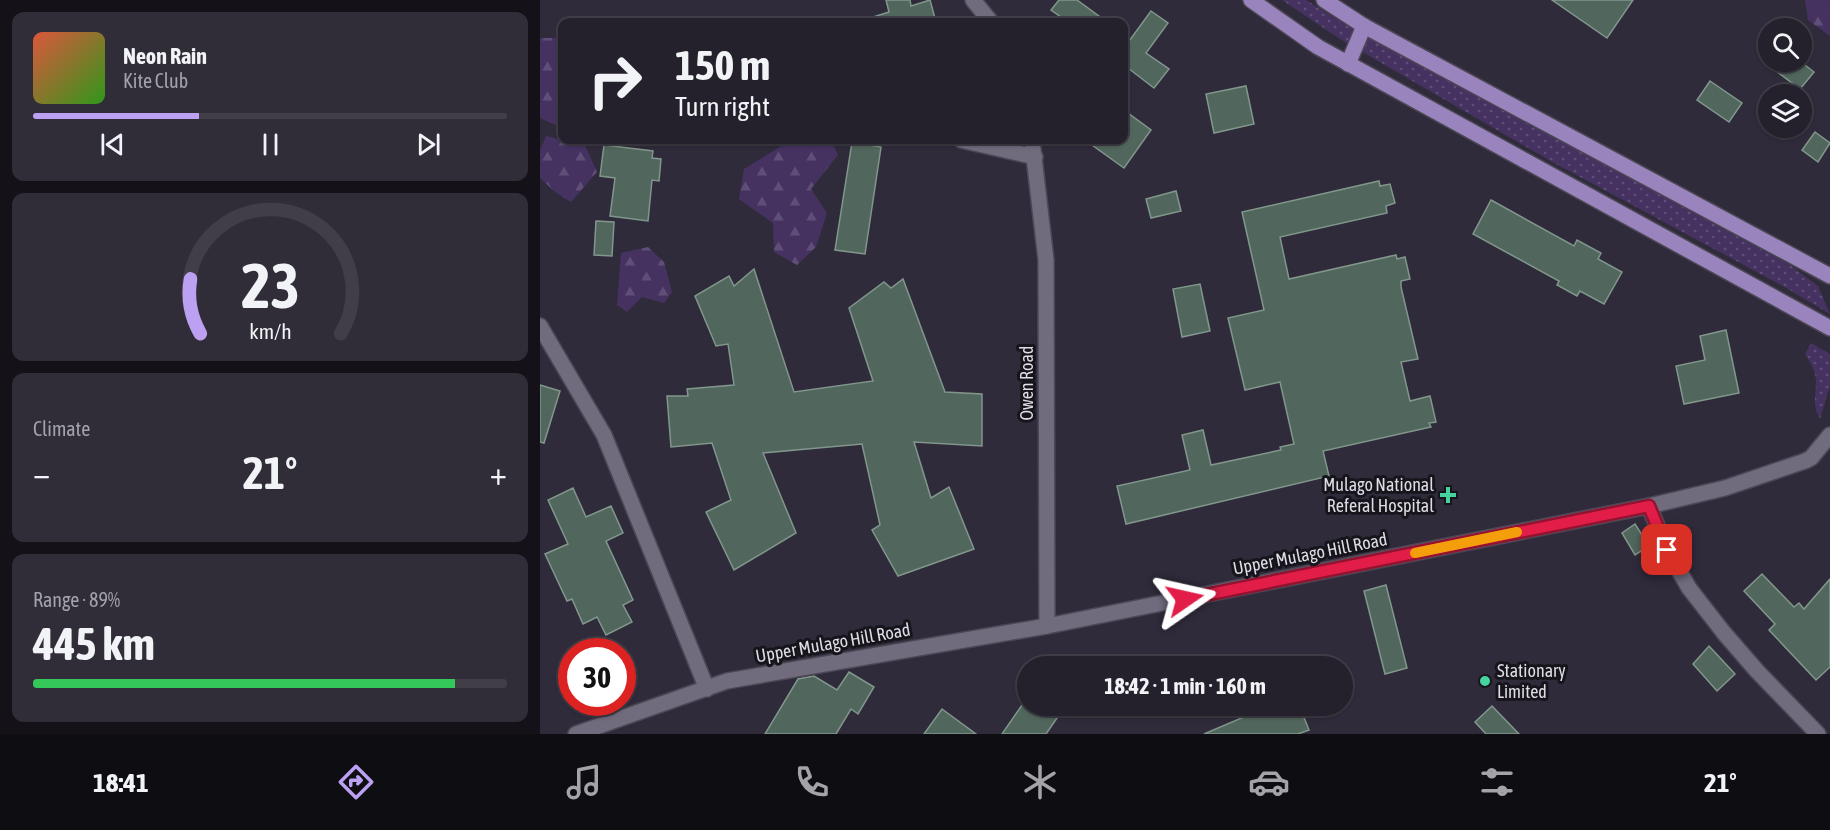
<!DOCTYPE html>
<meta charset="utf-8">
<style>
body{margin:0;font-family:"Asap Condensed",sans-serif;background:#302d38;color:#f1f3f6;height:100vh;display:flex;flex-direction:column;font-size:22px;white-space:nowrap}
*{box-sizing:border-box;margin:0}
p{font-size:20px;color:#a3a3a9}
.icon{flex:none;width:33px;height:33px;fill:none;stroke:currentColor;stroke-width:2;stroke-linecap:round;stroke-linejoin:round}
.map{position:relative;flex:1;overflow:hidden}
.sheet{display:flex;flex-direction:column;gap:12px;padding:12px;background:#141218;width:540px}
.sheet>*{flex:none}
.banner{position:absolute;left:18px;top:18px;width:570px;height:126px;border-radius:12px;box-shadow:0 2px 4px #0004,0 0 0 2px #413e48;background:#24202c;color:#f1f3f6;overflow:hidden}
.tools{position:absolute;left:1218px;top:18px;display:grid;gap:12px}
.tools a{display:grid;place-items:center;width:54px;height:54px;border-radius:50%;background:#24202c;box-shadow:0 2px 4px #0004,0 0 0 2px #413e48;font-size:30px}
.speed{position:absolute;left:18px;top:638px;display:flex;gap:12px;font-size:30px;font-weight:700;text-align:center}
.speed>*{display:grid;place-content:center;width:78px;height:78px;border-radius:50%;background:#24202c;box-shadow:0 2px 4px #0004,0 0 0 2px #413e48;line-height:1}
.speed .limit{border:9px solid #d22;background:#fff;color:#111}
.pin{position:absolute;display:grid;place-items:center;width:51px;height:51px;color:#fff;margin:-26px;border-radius:12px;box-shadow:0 3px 9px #0006}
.me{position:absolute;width:66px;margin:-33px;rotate:79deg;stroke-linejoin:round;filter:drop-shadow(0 0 4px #0008)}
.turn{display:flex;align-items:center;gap:21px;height:126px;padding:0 18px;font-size:27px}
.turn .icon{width:78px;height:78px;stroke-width:2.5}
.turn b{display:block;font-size:42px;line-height:51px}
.big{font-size:45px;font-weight:700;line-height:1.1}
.sheet .tile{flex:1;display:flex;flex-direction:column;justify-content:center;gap:9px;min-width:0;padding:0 21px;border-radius:12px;background:#302d38}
.sheet .dial{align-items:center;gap:0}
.dial svg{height:156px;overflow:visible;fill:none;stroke:#413e48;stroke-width:7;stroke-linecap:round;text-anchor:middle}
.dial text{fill:#f1f3f6;stroke:none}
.song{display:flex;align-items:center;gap:18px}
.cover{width:72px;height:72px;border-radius:9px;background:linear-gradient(135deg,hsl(10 70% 55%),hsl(110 70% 35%))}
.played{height:6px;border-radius:3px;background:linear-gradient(90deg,#bca0f2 35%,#413e48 35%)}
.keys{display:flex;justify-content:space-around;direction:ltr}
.heat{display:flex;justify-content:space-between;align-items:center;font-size:33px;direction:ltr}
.charge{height:9px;border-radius:4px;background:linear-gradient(90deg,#34c759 89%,#413e48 0)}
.trip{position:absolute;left:477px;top:656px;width:336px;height:60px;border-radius:30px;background:#24202c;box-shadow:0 2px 4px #0004,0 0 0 2px #413e48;font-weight:700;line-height:60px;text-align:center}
.dock{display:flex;height:96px;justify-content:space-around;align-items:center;background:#0e0d12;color:#a3a3a9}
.dock .icon{width:42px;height:42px}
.dock .on{color:#bca0f2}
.dock b{font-size:27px;color:#f1f3f6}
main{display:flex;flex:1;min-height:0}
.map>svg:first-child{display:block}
</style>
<main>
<section class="sheet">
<div class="tile">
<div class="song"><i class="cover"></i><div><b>Neon Rain</b><p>Kite Club</p></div></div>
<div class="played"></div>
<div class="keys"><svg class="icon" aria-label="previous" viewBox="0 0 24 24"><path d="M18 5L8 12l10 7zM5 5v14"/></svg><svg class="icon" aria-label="pause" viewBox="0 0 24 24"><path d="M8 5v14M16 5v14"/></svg><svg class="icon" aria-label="next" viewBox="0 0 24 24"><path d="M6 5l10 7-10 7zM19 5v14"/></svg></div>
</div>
<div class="tile dial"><svg viewBox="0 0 100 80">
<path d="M14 69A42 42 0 1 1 86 69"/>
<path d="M14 69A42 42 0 0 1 9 41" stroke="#bca0f2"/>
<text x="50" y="56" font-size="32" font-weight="700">23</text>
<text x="50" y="72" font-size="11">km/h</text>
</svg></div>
<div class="tile"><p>Climate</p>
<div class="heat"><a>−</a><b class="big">21°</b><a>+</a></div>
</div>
<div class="tile"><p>Range · 89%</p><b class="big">445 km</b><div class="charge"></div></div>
</section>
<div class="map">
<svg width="1290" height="734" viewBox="0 0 1290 734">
<defs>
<pattern id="grass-dots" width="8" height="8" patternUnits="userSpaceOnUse" patternTransform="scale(1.5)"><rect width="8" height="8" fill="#453261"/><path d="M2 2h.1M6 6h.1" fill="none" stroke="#5f4f78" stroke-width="1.8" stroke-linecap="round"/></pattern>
<pattern id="forest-firs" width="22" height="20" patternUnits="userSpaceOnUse" patternTransform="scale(1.5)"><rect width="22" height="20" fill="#453261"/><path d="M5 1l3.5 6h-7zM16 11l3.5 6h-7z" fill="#5f4f78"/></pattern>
</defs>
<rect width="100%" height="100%" fill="#302b3b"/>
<g fill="url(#grass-dots)">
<polygon points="742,0 766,0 808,26 1250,265 1278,286 1290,314 1243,286 1016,164 800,39"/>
<path d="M 1271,343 L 1290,354 L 1290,386 L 1280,419 C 1272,405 1276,396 1276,381 C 1276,371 1270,362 1265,354 Z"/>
</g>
<g fill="url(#forest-firs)">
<polygon points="1265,0 1290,0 1290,36 1268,20"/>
<polygon points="0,38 22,38 22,128 0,118"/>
<polygon points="6,136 45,145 57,172 31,202 15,192 0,178 0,151"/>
<polygon points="251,140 291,140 298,155 271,189 287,213 276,247 257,265 234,252 233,223 199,199 204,169"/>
<polygon points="108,247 124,262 132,292 124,303 102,297 87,312 77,305 81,253"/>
</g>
<g fill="#51665c" stroke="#81978c" stroke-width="1.5">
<polygon points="346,0 370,0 371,6 390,0 396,22 331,22 330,18 349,12"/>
<polygon points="519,0 537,0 567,22 528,22 511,10"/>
<polygon points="1012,0 1093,0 1067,38"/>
<polygon points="611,11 628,23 606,53 629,69 614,88 584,65 584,48"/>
<polygon points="1224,62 1261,62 1274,72 1260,89"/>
<polygon points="1170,81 1202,103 1189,122 1157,100"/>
<polygon points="706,86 714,124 674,133 666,94"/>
<polygon points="584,110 611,130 584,168 545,140 584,140"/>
<polygon points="1275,132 1290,143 1278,162 1262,150"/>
<polygon points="312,142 341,147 325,254 295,250"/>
<polygon points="64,145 113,151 112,158 121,159 119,181 112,180 108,221 70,216 75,178 60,176"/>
<polygon points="839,181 840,186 850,184 855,203 846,206 847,213 740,237 749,279 856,255 857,259 865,257 870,279 861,281 861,287 878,359 861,362 870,401 890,396 896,422 889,423 891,427 783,451 789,476 586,524 577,486 650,470 642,435 663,430 671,465 741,450 740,447 754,444 740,382 705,390 688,318 724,310 702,212"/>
<polygon points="636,191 641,211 611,218 606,199"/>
<polygon points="951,200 1034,246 1037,240 1061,253 1058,259 1082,272 1064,304 1040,291 1037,296 1017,285 1019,281 933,234"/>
<polygon points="56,221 74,222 72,256 54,255"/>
<polygon points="214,269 254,392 333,381 309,308 344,282 351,288 363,279 405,392 442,394 442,446 374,442 391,498 409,487 434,549 358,576 332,530 340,525 322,444 223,453 256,533 194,570 166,512 191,500 172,443 131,447 127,396 148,396 147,389 194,385 188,344 176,346 155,296 189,276 194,286"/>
<polygon points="660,284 670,331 642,337 633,289"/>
<polygon points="1186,330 1199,393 1144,404 1136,366 1165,360 1160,336"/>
<polygon points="0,385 20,391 4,443 0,442"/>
<polygon points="33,488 46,517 71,506 83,533 66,541 93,600 83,605 92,622 66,635 57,617 43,624 32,599 27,601 5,554 28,544 8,500"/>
<polygon points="1095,524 1109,546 1095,555 1082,533"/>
<polygon points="1222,574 1254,607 1259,603 1264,609 1290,579 1290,667 1276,680 1229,630 1235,624 1204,591"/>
<polygon points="846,585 867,668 845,674 824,591"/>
<polygon points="1169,646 1195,674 1177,691 1153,664"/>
<polygon points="309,672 334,687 318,714 311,709 296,734 225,734 258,679 274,676 297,690"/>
<polygon points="482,705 526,705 506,734 462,734"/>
<polygon points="732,705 759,705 769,730 758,734 664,734"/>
<polygon points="952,706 979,734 946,734 935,722"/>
<polygon points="402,709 436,734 384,734"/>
</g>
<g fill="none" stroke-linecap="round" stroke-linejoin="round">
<defs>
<g id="street">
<polyline points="433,0 451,22"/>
<polyline points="421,140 495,157"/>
<polyline points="492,140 506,260 507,626"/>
<polyline points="0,326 64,435 167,689"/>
<polyline points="1109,506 1127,550 1149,588 1184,633 1217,671 1278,734"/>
<polyline points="36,734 187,681 507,626 1109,506 1185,488 1265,461 1271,458 1290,435"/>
</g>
<g id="primary">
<polyline points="711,0 778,47 1290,328"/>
<polyline points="784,0 824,26 1290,276"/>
<polyline points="808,64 824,26"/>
</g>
</defs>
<use href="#street" stroke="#4c4755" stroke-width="18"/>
<use href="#primary" stroke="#4c4755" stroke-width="18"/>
<use href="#street" stroke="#716b7e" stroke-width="15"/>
<use href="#primary" stroke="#9984bd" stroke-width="15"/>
</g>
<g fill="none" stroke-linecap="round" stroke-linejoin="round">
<defs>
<polyline id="route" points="645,599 1109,506 1127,550"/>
</defs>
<use href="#route" stroke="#92132f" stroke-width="15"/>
<use href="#route" stroke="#e11d48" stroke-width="10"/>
<polyline stroke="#f59e0b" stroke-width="10" points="875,553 977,532"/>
</g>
<g fill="#46d49e" stroke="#17151c" stroke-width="2">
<path d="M905 486h6v6h6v6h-6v6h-6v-6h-6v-6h6z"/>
<circle cx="945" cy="681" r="6"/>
</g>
<g text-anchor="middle" stroke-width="6" stroke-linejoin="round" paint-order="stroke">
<g font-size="18" fill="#dfdce7" stroke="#17151c">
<text transform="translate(487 383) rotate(-90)" y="6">Owen Road</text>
<text transform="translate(770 554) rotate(-11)" y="6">Upper Mulago Hill Road</text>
<text transform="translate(293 643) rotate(-10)" y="6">Upper Mulago Hill Road</text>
</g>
<g font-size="18" fill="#dfdce7" stroke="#17151c" text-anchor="end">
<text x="894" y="491">Mulago National<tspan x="894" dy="21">Referal Hospital</tspan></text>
<text x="957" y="677" text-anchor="start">Stationary<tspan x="957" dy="21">Limited</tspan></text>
</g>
</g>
</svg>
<div class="tools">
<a><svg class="icon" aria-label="search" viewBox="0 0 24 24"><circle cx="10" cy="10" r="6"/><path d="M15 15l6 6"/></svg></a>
<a><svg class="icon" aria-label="layers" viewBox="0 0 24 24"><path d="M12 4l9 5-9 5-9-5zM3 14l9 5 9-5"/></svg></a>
</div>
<div class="speed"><div class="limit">30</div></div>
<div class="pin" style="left:1127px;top:550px;background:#d93025"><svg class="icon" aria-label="arrive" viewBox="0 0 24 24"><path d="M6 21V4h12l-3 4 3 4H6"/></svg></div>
<svg class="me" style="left:645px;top:599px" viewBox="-20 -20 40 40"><path d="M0-17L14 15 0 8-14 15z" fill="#e11d48" stroke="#fff" stroke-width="4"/></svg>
<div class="trip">18:42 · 1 min · 160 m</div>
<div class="banner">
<div class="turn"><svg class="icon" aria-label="right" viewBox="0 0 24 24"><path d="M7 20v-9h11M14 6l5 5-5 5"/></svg><div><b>150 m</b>Turn right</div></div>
</div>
</div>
</main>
<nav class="dock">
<b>18:41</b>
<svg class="icon on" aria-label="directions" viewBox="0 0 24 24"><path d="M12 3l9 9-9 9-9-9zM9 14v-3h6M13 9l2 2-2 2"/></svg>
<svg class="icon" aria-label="music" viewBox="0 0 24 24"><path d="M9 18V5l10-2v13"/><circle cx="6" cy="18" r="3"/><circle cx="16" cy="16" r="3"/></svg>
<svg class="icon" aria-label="phone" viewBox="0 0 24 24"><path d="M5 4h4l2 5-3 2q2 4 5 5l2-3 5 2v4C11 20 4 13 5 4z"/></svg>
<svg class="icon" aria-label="climate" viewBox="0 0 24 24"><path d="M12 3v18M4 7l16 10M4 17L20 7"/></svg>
<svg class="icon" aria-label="car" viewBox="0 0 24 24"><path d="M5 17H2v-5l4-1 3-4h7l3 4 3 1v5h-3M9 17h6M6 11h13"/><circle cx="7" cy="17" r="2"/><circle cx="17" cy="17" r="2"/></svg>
<svg class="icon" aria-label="filters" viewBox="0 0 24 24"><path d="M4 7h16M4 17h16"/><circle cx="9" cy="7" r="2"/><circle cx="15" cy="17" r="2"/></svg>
<b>21°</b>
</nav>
